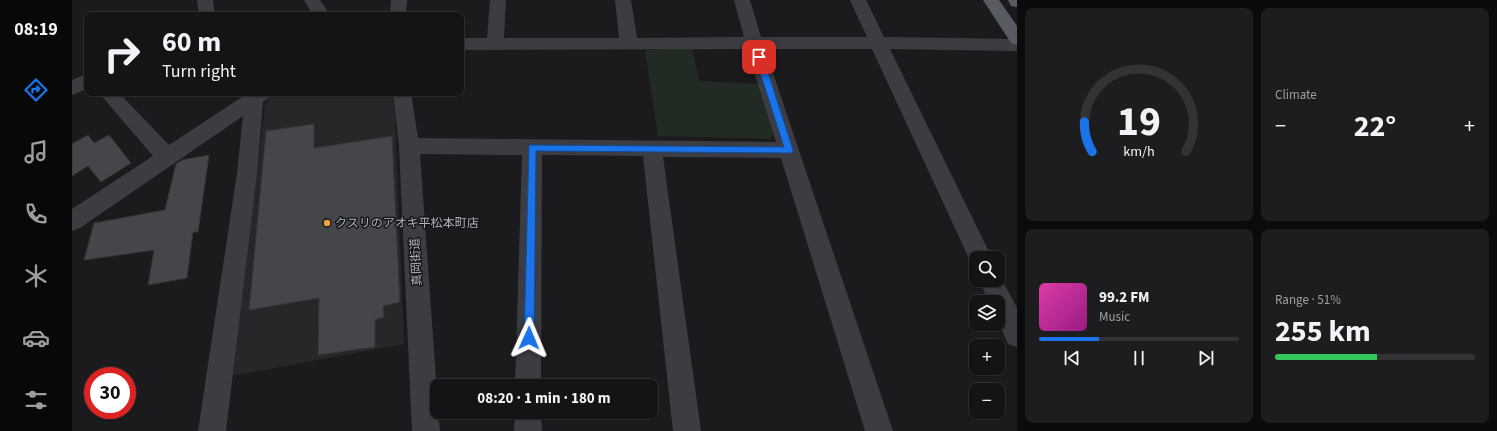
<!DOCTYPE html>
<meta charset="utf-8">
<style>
body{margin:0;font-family:"Source Sans 3","Noto Sans JP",sans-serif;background:#1d1d1f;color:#f1f3f6;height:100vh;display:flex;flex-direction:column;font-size:15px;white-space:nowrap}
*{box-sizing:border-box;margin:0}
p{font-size:13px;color:#9d9ea1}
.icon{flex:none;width:22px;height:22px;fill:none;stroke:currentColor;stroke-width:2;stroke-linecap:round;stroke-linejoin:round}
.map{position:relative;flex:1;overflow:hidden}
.drawer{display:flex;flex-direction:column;gap:8px;padding:8px;background:#0b0b0c;width:480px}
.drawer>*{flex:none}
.guide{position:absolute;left:12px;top:12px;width:380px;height:84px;border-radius:8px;box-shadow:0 1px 3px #0004,0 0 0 1px #333335;background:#141416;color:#f1f3f6;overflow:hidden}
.controls{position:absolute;left:897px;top:251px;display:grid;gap:8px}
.controls a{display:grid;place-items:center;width:36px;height:36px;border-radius:8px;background:#141416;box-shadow:0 1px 3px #0004,0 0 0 1px #333335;font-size:20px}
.speed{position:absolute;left:12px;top:367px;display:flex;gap:8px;font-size:20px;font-weight:700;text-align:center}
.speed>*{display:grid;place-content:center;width:52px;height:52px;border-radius:50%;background:#141416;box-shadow:0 1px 3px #0004,0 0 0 1px #333335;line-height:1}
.speed .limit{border:6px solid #d22;background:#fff;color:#111}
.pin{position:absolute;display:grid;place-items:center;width:34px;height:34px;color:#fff;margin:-17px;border-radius:8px;box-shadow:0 2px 6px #0006}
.me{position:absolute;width:44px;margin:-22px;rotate:1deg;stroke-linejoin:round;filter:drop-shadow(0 0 3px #0008)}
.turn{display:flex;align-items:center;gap:14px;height:84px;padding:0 12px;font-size:18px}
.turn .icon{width:52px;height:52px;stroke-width:2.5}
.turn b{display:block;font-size:28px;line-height:34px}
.big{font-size:30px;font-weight:700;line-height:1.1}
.drawer .tile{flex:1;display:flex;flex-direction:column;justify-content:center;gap:6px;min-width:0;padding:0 14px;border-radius:8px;background:#1d1d1f}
.drawer .dial{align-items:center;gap:0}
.dial svg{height:104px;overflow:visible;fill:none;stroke:#333335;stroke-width:7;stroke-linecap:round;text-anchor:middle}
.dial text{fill:#f1f3f6;stroke:none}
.song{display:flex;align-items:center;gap:12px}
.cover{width:48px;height:48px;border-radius:6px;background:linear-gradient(135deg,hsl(320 70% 55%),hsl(310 70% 35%))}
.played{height:4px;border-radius:2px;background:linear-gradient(90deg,#1a73e8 30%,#333335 30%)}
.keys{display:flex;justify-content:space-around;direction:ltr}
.heat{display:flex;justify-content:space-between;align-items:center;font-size:22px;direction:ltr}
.charge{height:6px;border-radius:3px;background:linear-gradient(90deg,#34c759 51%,#333335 0)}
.drawer .tiles{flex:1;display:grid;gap:8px;grid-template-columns:repeat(2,1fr)}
.trip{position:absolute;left:358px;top:379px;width:228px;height:40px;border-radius:8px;background:#141416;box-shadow:0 1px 3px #0004,0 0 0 1px #333335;font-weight:700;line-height:40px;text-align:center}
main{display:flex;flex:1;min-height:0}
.tabs{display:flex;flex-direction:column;width:72px;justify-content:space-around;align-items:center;background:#080809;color:#9d9ea1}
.tabs .icon{width:28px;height:28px}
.tabs .on{color:#1a73e8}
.tabs b{font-size:18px;color:#f1f3f6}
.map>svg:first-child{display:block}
</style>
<main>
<nav class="tabs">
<b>08:19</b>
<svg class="icon on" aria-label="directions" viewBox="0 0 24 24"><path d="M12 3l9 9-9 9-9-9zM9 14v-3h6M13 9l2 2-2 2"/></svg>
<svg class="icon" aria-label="music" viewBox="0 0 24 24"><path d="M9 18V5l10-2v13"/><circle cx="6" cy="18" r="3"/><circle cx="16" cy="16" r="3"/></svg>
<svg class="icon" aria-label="phone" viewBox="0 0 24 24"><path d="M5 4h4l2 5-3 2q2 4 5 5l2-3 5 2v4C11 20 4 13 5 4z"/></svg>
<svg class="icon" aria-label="climate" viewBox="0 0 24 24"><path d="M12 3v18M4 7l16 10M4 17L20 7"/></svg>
<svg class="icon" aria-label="car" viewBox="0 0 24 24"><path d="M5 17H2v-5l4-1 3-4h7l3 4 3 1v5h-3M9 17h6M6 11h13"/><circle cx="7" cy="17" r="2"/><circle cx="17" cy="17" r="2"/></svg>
<svg class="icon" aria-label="filters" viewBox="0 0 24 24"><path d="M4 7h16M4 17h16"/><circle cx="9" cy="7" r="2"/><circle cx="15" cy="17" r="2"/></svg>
</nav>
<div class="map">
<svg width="945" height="431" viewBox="0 0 945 431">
<rect width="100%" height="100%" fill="#1b1b1d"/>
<polygon fill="#27272a" points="201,93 320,93 323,117 332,344 160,376 193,105"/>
<polygon fill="#222b23" points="620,48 627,81 693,84 707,129 697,139 586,136 573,50"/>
<g fill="#45464a" stroke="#353539">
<polygon points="242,124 242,148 320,136 328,302 311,306 312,317 303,320 303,347 246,355 247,298 177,310 194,131"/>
<polygon points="16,135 22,143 37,135 59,163 29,182 16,166 0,176 0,144"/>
<polygon points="137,155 126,232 121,232 115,278 76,285 82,250 12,260 22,223 93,210 104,164 110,160"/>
</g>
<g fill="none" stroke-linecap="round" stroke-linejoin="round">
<g fill="#3c3d42" fill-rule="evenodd">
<polygon points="125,0 141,0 143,15 127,15"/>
<polygon points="232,0 248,0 258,15 241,15"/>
<polygon points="319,0 335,0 334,15 318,15"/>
<polygon points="418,0 434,0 432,38 547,38 543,0 559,0 565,38 672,37 662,0 678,0 689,37 795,37 778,0 794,0 812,37 945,39 945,51 818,49 920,258 904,258 904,267 900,265 800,49 693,49 821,431 793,431 709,158 591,157 629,431 601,431 571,156 470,155 469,386 443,386 450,155 348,154 365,393 365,412 366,412 368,431 340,431 327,146 321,93 339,93 346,138 704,142 675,49 389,50 389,38 415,38"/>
<polygon points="15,74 15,89 0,95 0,80"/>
<polygon points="27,93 47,93 97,145 170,97 168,93 199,93 197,98 191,102 185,173 154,431 126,431 165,173 171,116 8,228 0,231 0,209 81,156"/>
<polygon points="926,272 945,308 945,347 936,344 926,321 926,302 917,302 907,280 926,280"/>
<polygon points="443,412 469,412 470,431 442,431"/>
</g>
<g fill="#585b61" fill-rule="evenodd">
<polygon points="911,0 927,0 945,26 945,45 939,43"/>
<polygon points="936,0 945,0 945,7 939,6"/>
</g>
</g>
<polygon fill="#1a73e8" stroke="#114b97" points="687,54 691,57 721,150 720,153 464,151 462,338 461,342 457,343 453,342 452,338 457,145 712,147 683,57"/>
<circle fill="#f1a13e" stroke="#161618" stroke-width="1.5" cx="255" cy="223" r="4"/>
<g text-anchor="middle" stroke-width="3" stroke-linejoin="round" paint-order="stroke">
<g font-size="12" fill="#adb4bc" stroke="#161618" text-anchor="start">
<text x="263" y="227">クスリのアオキ平松本町店</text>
</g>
<g font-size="12" fill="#adb4bc" stroke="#161618">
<text transform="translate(344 262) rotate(-93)" y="4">真岡街道</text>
</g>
</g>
</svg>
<div class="controls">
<a><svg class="icon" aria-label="search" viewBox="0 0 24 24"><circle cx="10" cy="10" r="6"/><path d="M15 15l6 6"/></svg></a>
<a><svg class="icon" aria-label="layers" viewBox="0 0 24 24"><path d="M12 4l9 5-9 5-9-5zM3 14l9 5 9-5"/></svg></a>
<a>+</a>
<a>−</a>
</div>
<div class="speed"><div class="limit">30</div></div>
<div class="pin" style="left:687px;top:57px;background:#d93025"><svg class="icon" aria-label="arrive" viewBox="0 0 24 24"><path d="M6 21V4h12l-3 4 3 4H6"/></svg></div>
<svg class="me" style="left:457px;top:338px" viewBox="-20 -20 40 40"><path d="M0-17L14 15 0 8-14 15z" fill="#1a73e8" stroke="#fff" stroke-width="4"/></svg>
<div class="trip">08:20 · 1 min · 180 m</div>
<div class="guide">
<div class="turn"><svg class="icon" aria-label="right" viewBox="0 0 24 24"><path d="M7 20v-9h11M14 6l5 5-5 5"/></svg><div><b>60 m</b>Turn right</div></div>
</div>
</div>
<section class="drawer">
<div class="tiles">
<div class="tile dial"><svg viewBox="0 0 100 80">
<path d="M14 69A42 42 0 1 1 86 69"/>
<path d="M14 69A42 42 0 0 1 8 46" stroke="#1a73e8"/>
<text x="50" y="56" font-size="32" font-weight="700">19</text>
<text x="50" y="72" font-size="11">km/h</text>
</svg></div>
<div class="tile"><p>Climate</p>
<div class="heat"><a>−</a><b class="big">22°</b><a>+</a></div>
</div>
<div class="tile">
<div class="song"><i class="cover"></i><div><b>99.2 FM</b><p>Music</p></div></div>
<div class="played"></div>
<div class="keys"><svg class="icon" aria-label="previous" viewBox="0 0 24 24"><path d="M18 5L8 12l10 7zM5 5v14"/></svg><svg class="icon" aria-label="pause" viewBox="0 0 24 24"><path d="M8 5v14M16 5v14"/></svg><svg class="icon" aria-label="next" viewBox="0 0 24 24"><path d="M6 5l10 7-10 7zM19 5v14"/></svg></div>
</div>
<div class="tile"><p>Range · 51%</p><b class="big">255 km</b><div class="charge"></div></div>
</div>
</section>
</main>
